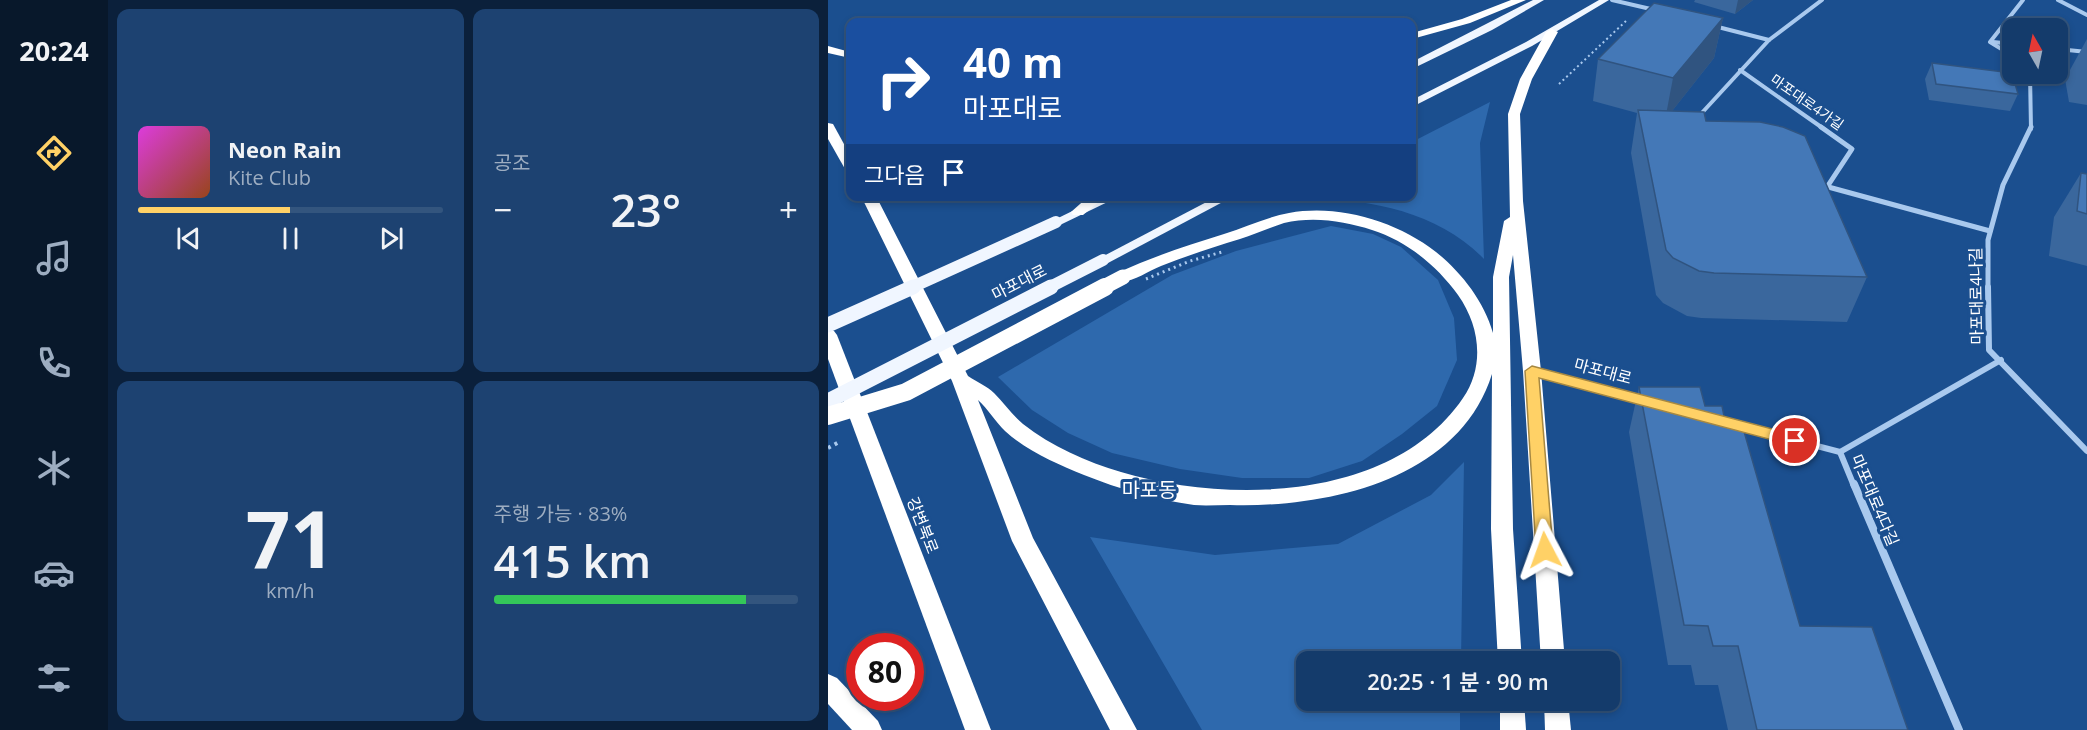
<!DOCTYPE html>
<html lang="ko">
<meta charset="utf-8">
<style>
body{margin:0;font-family:"Open Sans","Noto Sans KR",sans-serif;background:#1d4271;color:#f1f3f6;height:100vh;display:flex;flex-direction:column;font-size:22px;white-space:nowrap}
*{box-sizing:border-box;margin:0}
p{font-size:20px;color:#9dadc1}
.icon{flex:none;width:33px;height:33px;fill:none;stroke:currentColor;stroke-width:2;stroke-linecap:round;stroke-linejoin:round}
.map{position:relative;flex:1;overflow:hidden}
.drawer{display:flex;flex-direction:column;gap:9px;padding:9px;background:#0b203b;width:720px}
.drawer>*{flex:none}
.hud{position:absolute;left:18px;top:18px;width:570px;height:183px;border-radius:12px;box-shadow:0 3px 9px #0003,0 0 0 2px #33557e;background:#1a4fa0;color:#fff;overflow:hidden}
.needle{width:39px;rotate:351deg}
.tools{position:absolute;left:1174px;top:18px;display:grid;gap:12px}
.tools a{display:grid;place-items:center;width:66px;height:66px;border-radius:12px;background:#143b6b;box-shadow:0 3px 9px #0003,0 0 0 2px #33557e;font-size:30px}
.speed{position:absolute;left:18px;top:633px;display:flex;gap:12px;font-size:30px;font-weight:700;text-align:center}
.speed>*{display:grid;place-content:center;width:78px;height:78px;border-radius:50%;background:#143b6b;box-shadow:0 3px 9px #0003,0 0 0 2px #33557e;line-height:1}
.speed .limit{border:9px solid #d22;background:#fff;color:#111}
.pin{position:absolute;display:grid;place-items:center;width:51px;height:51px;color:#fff;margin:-26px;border:3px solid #fff;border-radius:50%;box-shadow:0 2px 6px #0007}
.me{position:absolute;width:66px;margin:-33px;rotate:356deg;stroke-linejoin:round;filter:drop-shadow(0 0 4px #0008)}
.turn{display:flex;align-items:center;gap:21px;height:126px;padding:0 18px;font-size:27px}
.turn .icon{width:78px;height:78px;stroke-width:2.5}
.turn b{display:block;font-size:42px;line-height:51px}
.then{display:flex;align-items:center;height:57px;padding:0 18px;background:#0003;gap:12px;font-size:22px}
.big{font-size:45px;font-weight:600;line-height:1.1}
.drawer .card{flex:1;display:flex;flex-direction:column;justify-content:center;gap:9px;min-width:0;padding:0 21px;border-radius:12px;background:#1d4271}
.drawer .dial{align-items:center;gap:0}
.dial b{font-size:78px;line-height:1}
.song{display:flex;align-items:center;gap:18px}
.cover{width:72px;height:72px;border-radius:9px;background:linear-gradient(135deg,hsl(300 70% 55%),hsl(20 70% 35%))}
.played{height:6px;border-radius:3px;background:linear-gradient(90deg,#ffd166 50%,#33557e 50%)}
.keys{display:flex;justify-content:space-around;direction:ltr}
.heat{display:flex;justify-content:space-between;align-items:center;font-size:33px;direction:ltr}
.charge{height:9px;border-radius:4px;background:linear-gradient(90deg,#34c759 83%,#33557e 0)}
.drawer .tiles{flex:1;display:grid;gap:9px;grid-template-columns:repeat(2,1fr)}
.trip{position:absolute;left:468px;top:651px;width:324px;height:60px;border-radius:12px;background:#143b6b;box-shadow:0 3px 9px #0003,0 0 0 2px #33557e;font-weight:600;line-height:60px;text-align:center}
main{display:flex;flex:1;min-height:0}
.menu{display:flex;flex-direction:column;width:108px;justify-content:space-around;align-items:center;background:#08182b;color:#9dadc1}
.menu .icon{width:42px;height:42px}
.menu .selected{color:#ffd166}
.menu b{font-size:27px;color:#f1f3f6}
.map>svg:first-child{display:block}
</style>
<main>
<nav class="menu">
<b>20:24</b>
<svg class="icon selected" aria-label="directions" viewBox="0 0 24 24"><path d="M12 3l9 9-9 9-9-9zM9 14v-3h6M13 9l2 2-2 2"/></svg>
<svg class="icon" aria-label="music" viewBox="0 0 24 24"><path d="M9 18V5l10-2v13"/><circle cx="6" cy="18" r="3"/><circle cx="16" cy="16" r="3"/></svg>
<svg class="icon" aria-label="phone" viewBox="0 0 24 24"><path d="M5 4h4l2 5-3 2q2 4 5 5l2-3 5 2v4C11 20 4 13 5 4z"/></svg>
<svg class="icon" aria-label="climate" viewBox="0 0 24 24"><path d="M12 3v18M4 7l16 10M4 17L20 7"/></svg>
<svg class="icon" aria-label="car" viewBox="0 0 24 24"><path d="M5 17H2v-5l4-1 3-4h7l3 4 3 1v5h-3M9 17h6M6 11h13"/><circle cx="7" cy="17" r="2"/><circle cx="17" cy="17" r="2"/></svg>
<svg class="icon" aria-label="filters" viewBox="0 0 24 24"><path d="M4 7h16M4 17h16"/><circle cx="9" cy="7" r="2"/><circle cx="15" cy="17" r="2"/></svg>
</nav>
<section class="drawer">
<div class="tiles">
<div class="card">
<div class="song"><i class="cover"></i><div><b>Neon Rain</b><p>Kite Club</p></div></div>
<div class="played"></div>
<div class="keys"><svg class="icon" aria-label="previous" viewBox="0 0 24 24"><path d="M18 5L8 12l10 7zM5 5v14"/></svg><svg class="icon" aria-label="pause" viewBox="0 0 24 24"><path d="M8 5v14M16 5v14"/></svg><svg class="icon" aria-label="next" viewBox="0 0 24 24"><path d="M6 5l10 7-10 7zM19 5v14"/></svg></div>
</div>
<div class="card"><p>공조</p>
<div class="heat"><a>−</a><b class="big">23°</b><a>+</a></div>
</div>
<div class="card dial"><b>71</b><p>km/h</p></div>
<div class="card"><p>주행 가능 · 83%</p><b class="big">415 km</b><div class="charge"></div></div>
</div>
</section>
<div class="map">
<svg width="1259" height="730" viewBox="0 0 1259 730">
<rect width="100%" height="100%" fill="#1b4f8f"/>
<g fill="#2e69ad">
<path d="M 662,102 L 652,143 L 656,259 C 611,212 540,198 478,199 L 482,196 L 584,196 L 584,142 Z"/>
<polygon points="503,226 545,234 573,247 610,280 626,318 629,360 609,406 574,434 534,461 481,478 414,478 352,469 284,453 240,433 204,410 170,377 344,275 408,251"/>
<polygon points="636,462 633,661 478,662 478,700 632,701 632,730 374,730 262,537 387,555 510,544 603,495"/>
</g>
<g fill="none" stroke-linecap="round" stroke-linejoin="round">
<polyline stroke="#a9c9ee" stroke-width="2" stroke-dasharray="2 3" stroke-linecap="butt" points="731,84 798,21"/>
<g stroke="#a9c9ee" stroke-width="4">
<polyline points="784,0 827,10"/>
<polyline points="1230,0 1259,15"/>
<polyline points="886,26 941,40"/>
<polyline points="1165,42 1185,44"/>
<polyline points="1230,49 1259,52"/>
<polyline points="1185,56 1162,42 1195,0"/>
<polyline points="912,70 996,129"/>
<polyline points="1202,74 1203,129"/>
<polyline points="871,116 941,40 994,0"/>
</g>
<g stroke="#a9c9ee" stroke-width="5">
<polyline points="993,127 1024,149 999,187"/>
<polyline points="993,185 1162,231"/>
<polyline points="1160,288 1160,240 1175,185 1203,127"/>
</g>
<g stroke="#a9c9ee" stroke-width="6">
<polyline points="1160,287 1161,350 1259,451"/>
<polyline points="708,372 814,400"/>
<polyline points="908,425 1012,452"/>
<polyline points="1012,452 1026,486"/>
<polyline points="1012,452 1173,360"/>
</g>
<polyline stroke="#a9c9ee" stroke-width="8" points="1026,484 1131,730"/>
<g fill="#f0f6ff" fill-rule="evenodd">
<polygon points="705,0 716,0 664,30 584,69 584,62"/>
<polygon points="771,0 781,0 704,46 584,107 584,100 698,42"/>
<polygon points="275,196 292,196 232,225 228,226 222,222"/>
<polygon points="390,196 406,196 280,263 275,264 268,260"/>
</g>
<g fill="#fff" fill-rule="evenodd">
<polygon points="683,0 698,0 642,23 584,39 584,33 634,19"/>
<path d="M 724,29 L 730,32 L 704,79 L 692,114 L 695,201 L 713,371 L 737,662 L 713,662 L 695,371 L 685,255 L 681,277 L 685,529 L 694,662 L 670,662 L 663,529 L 664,374 C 631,480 499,508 402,505 C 390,505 378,506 366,505 C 329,500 291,489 256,475 C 229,464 199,451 177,431 C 167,421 160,409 150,400 L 205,538 L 309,730 L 282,730 L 184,541 L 124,381 L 33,196 L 48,196 L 140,376 C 149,382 159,386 166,393 C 176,403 184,415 195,424 C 223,446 259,462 293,472 C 401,504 565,501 635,398 C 657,366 652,326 630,295 C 609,266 579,241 544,230 C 517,221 485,216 456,223 C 441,228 427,234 412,239 C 385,247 359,256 333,266 C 320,271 303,284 289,281 L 287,277 L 289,273 C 324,257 360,245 396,234 C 418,227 439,217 461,213 C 511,204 568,221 608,252 C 633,272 656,301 665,333 L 665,277 L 676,221 L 682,217 L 680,114 L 692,79 L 718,32 Z"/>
<polygon points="0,46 22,52 22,58 0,53"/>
<polygon points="0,123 5,124 22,155 22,170 17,169 0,139"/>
<polygon points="261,196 278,196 255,215 245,215 243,212"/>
<polygon points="0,329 6,331 9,335 163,730 137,730 0,359"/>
<polygon points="0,674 9,678 50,721 54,730 24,730 0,704"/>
<polygon points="672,700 696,700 698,730 672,730"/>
<polygon points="716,700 740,700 743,730 717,730"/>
</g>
<polyline stroke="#a9c9ee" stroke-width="3" stroke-dasharray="2 4" stroke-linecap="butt" points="318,279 362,261 394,252"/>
<polyline stroke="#a9c9ee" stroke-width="4" stroke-dasharray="3 4.5" stroke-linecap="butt" points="0,448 13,441"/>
<g stroke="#f0f6ff" stroke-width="12">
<polyline points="82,288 228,222"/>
<polyline points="220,288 275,260"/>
</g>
<g stroke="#f0f6ff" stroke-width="15">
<polyline points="0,325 85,287"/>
<polyline points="0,401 223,287"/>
</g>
<polyline stroke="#fff" stroke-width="15" points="274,288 295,277"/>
<polyline stroke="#fff" stroke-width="18" points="0,416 78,392 277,287"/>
</g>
<g fill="#3a679d">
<polygon points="867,0 925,0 907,14 866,2"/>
<polygon points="895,18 886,58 844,111 878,121 1039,277 1019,322 873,318 859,316 835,303 828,295 803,153 809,113 765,101 770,59"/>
<polygon points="1259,39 1259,105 1241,102 1237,79"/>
<polygon points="1104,63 1190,94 1182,111 1101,100 1097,79"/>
<polygon points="1253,173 1259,174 1259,266 1221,256 1226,217"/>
<polygon points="811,387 877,406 897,421 972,626 1080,730 900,730 890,685 867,685 863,665 840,665 801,432"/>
</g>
<g fill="#305480">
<polygon points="910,0 925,0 907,14"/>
<polygon points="895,18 886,58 837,120 845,78"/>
</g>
<g fill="#4478b7" stroke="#305480" stroke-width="1.5">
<polygon points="826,3 895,18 845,78 770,59"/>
<polygon points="1104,63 1184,73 1190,94 1108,84"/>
<polygon points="810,110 876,112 878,121 932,122 955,127 977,136 1039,277 886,273 871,271 845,258 838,250"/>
<polygon points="1253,173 1259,174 1259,214 1249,211"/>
<polygon points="811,387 872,387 877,406 894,406 897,421 913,421 972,626 1044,627 1080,730 929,730 910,646 885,646 880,626 856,625"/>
</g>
<polygon fill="#ffd166" stroke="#a68842" stroke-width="1.5" points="704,366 967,435 973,436 975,441 973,445 967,446 711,378 725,550 723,555 717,557 711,555 708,550 697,371"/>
<g text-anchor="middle" stroke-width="6" stroke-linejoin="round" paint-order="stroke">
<g font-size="14" fill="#fff" stroke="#1b4f8f">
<text transform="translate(979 102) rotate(35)" y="5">마포대로4가길</text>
</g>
<g font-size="16" fill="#fff" stroke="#1b4f8f">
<text transform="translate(191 282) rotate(-27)" y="6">마포대로</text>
<text transform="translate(1148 296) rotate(-91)" y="6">마포대로4나길</text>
<text transform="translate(775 371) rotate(15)" y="6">마포대로</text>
<text transform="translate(1047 500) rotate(67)" y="6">마포대로4다길</text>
<text transform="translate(95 525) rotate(69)" y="6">강변북로</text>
</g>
<g font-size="20" fill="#fff" stroke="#1b4f8f">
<text x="321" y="497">마포동</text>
</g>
</g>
</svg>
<div class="tools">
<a><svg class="needle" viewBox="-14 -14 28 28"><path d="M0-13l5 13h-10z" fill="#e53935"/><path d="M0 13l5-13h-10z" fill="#9dadc1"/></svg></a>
</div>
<div class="speed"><div class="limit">80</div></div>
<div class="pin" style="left:967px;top:441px;background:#d93025"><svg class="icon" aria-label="arrive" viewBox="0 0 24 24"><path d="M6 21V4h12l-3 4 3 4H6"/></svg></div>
<svg class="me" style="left:717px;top:550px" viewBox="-20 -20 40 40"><path d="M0-17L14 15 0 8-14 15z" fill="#ffd166" stroke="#fff" stroke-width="4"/></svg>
<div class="trip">20:25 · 1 분 · 90 m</div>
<div class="hud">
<div class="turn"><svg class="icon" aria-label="right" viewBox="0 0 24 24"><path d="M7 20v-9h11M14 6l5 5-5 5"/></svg><div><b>40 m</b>마포대로</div></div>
<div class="then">그다음<svg class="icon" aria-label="arrive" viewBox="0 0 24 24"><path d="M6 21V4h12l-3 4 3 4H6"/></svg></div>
</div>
</div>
</main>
